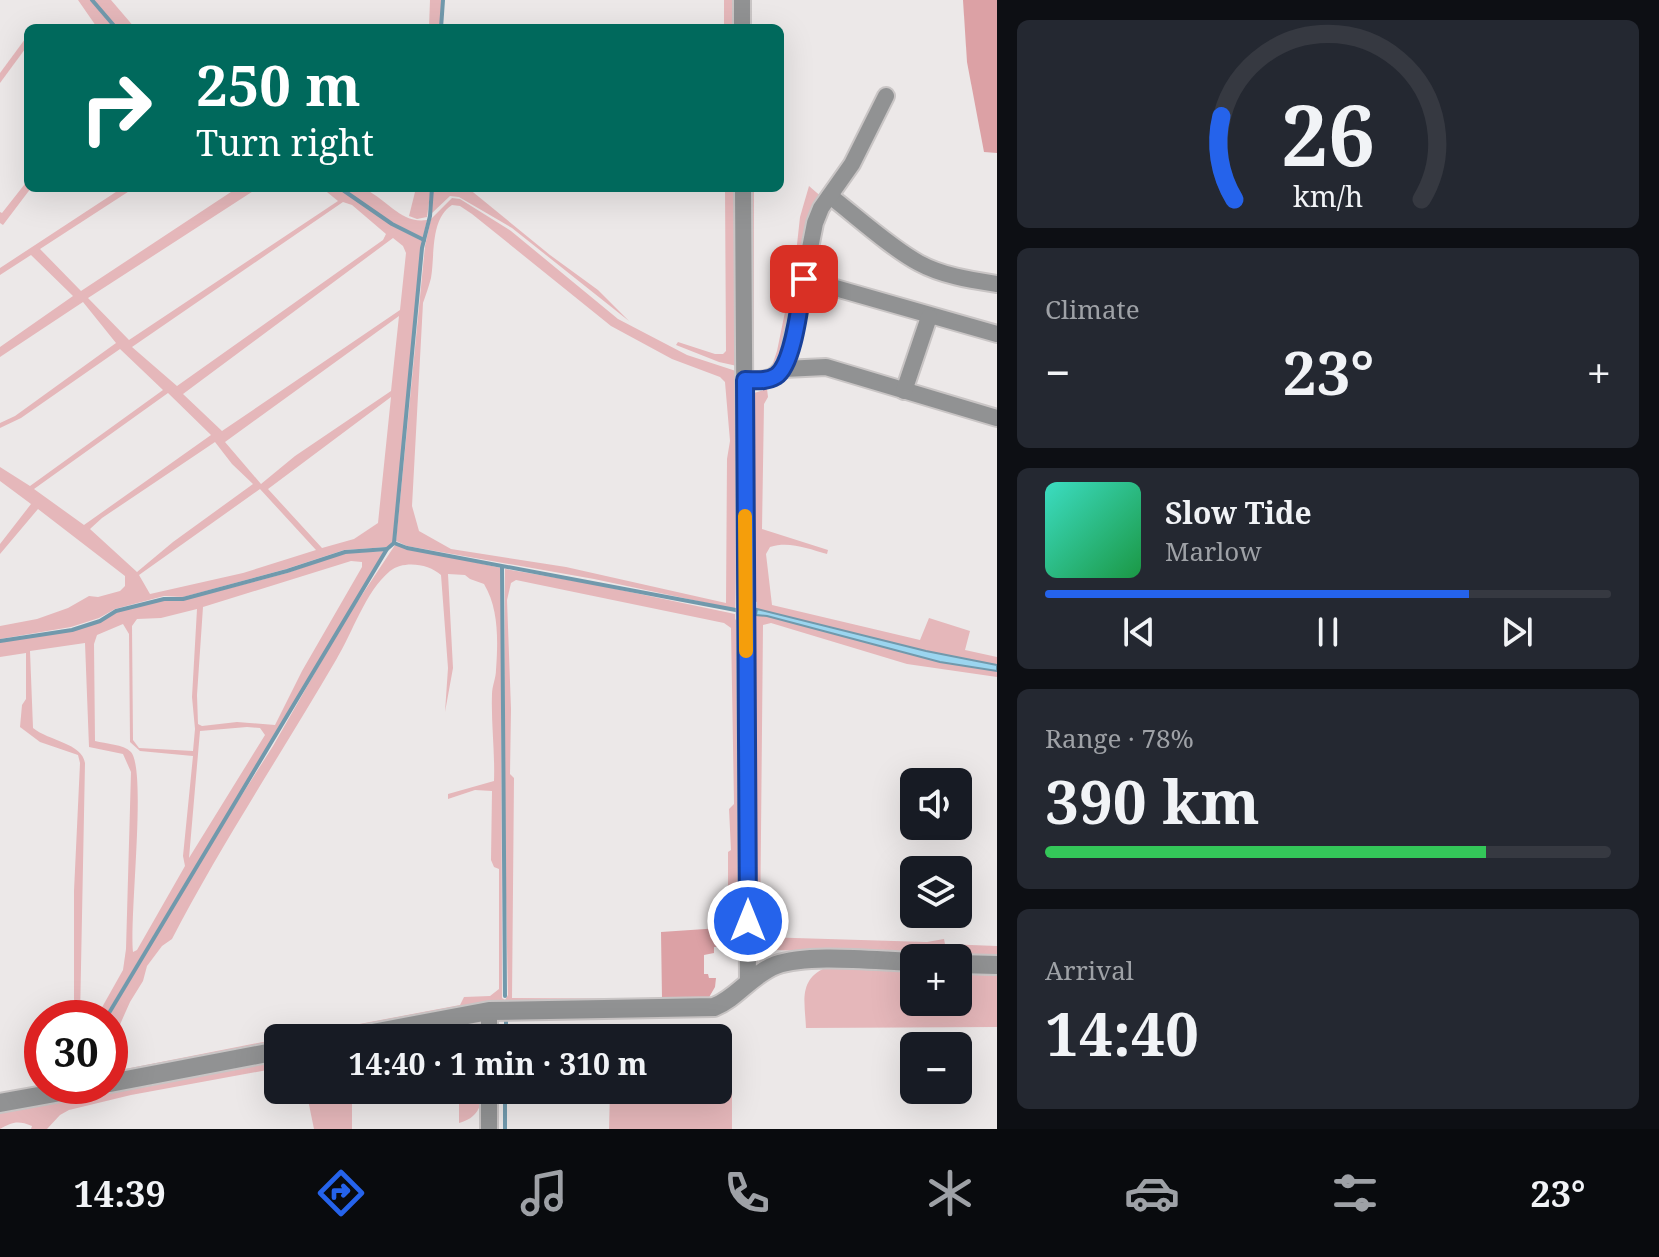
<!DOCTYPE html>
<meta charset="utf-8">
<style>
body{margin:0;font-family:"Noto Serif",serif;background:#242831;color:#f1f3f6;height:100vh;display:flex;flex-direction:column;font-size:30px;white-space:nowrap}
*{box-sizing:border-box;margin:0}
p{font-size:26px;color:#9ea1a6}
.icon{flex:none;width:44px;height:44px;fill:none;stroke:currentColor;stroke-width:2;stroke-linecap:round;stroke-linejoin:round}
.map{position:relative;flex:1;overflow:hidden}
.side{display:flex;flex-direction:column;gap:20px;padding:20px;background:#0d0f14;width:662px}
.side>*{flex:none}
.hud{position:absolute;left:24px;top:24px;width:760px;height:168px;border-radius:12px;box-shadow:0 8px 32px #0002;background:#00695c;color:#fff;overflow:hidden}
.buttons{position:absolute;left:900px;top:768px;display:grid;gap:16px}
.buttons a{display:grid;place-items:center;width:72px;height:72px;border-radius:12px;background:#171b24;box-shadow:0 8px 32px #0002;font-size:40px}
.speed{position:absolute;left:24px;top:1000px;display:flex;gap:16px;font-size:40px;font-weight:700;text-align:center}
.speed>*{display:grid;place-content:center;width:104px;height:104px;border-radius:50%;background:#171b24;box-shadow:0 8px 32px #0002;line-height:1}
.speed .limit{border:12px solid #d22;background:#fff;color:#111}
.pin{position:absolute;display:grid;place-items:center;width:68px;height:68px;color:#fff;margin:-34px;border-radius:16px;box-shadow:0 4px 12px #0006}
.me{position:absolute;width:88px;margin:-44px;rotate:0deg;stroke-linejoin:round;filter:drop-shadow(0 0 6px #0008)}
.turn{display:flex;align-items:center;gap:28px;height:168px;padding:0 40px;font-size:36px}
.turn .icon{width:104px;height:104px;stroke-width:2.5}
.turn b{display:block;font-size:56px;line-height:68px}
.big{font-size:60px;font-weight:700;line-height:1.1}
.side .widget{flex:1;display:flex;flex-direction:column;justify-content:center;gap:12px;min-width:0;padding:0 28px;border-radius:12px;background:#242831}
.side .dial{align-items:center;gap:0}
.dial svg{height:208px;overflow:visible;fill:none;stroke:#363941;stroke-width:7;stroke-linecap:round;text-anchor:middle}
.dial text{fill:#f1f3f6;stroke:none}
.song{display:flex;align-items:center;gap:24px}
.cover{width:96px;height:96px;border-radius:12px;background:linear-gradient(135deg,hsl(170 70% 55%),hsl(140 70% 35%))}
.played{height:8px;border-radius:4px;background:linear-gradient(90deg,#2563eb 75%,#363941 75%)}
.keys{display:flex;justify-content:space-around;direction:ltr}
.heat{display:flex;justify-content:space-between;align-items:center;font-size:44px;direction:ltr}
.charge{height:12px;border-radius:6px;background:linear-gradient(90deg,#34c759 78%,#363941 0)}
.trip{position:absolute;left:264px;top:1024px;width:468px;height:80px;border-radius:12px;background:#171b24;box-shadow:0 8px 32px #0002;font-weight:700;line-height:80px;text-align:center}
.tabs{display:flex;height:128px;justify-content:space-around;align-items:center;background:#090b0e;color:#9ea1a6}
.tabs .icon{width:56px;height:56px}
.tabs .current{color:#2563eb}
.tabs b{font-size:36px;color:#f1f3f6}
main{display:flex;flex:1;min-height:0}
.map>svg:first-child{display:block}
</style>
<main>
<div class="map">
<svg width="997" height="1129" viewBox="0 0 997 1129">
<rect width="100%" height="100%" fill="#ece8e8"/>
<g fill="#e5b7ba" fill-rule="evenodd">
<polygon points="78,0 90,0 114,28 95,28 96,26"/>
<polygon points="93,0 111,0 135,28 117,28"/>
<polygon points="430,0 442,0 440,28 429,28"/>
<rect x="724" y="0" width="11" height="28"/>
<polygon points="28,35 28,45 0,83 0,73"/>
<polygon points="28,180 28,188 31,188 3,225 0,223 0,212 2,213"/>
<polygon points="809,186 824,199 778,364 765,373 773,363 777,351 795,263 800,217"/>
<path d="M 122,188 L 134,188 L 40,249 L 81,291 L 237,188 L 258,188 L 88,298 L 129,340 L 338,201 L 322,188 L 338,188 L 392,225 L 422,241 L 393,543 L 387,547 L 344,550 L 286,569 L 183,597 L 164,596 L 115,609 L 99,618 L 71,627 L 0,639 L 0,626 L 37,619 L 68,608 L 89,596 L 98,597 L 120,591 L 125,586 L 125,576 L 38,509 L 0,554 L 0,544 L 31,504 L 0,481 L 0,467 L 30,486 L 163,390 L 120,349 L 21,418 L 0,428 L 0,423 L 15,416 L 116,343 L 83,302 L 0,357 L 0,347 L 73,296 L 31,255 L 0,275 L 0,268 ZM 343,202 L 352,205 L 386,234 L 383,240 L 177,386 L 132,347 ZM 393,238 L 403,246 L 406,253 L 400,310 L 222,431 L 183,394 ZM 399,316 L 391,391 L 295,456 L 261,484 L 225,442 ZM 168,393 L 211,435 L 84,525 L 34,489 ZM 391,397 L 378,523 L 354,539 L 322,548 L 268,489 ZM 215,442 L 232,464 L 253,484 L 173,542 L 137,572 L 90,529 L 102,518 ZM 260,489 L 316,550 L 243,573 L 150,594 L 139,575 Z"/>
<path d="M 341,188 C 349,188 360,186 366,190 C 388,200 401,224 427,220 L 423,239 L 393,224 Z"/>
<polygon points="416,188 431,188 427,217 417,219 409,216"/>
<polygon points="433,188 468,188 550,255 598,290 629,321 512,228 459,197 450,196 431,214"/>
<polygon points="725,188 736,188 737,366 719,362 676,345 678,342 715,354 723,354 726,351"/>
<polygon points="748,188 754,188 754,367 752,365"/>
<path d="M 452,198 L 460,199 L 511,231 L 618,319 L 687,355 L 742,373 L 735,609 L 594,579 L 407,546 L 396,541 L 425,246 L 431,219 ZM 452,205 L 460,206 L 472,214 L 611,326 L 672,359 L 720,377 L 725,382 L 730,441 L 727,459 L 726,603 L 566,567 L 451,549 L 419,531 L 412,506 L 423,303 C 426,294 429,286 431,278 C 435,255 430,219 452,205 Z"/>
<path d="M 767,389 L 768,397 L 764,404 L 762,529 L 828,550 L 827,554 C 808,549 790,541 770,547 L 766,554 L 772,605 L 920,640 L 929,618 L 970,631 L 965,650 L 997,657 L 997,665 L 926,651 L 757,609 L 757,602 L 750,600 L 749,398 L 754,393 Z"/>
<path d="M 395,545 L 501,568 L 502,998 L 505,1000 L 508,995 L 504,799 L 505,569 L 592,584 L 735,614 L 735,619 L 739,624 L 741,939 L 735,940 L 735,927 L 730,927 L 730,903 L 728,898 L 728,852 L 731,850 L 729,809 L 734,804 L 731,628 L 724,623 L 516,580 L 511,583 L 507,600 L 511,709 L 510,774 L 514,778 L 512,998 L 708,999 L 471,1010 L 327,1038 L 285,1038 L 460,1005 L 464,997 L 490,996 L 499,989 L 499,869 L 494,867 L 491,860 L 492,791 L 475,790 L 448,799 L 448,794 L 494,781 C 495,751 491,724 492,694 C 492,686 496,678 496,670 C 498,641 499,609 484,584 L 470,579 L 465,575 L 448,574 L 453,668 L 445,712 L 448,668 L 441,575 C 429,564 404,560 390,571 C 365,592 353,632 336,660 C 282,753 221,844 172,939 L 162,946 L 147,966 L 143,981 L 130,1002 L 110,1047 L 108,1018 L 208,848 L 273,746 L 344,622 Z"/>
<path d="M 385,551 L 104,1018 L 96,1018 L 123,970 L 126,949 L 131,772 L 123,754 L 89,747 L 85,643 L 30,651 L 33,728 C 49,741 82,743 85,763 L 80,1018 L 74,1018 L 74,891 L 80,763 L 78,755 L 40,742 L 20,727 L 22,705 L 26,699 L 26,653 L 0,657 L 0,642 L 72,631 L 101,621 L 116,612 L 164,600 L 184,600 L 287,573 L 345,553 ZM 351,561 L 362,562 L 362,567 L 302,671 L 275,725 L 237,722 L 202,726 L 198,724 L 197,695 L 203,607 ZM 197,609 L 192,697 L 195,729 L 193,751 L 139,748 L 133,740 L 132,626 L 137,619 L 161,618 ZM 123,624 L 129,634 L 130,742 L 140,751 L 193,756 L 183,856 L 185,866 L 137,950 L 133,952 C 129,917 147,771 131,752 C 123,744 106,744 95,741 L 94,644 L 97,635 ZM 247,727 L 260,728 L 265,735 L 189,858 L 200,731 Z"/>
<polygon points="756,615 767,616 940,662 997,671 997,677 907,664 771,623 763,625 760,937 927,942 944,939 945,944 997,946 997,958 751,949 749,622"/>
<path d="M 825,968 L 914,972 L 914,1002 L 958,1002 L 958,974 L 997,976 L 997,1027 L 806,1028 C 805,1003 798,980 825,968 Z"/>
<polygon points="474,1025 481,1029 483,1038 453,1034 430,1038 399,1038"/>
<polygon points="278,1039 278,1048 110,1079 110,1072"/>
<path d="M 278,1061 L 278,1068 L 131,1095 L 69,1110 L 60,1115 L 47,1129 L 31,1129 L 32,1126 C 18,1120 12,1122 0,1129 L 0,1113 Z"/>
<polygon points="732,1065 732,1129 609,1129 610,1090 718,1090 718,1066"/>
<polygon points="306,1090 352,1090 352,1129 314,1129"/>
<path d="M 459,1090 L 482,1090 C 482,1107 477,1118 459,1123 Z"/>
</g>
<g fill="#dca1a5">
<polygon points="963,0 997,0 997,153 984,152 967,62"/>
<polygon points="735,927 736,946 714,947 714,953 704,955 704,974 708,974 709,978 716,978 715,987 708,999 662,999 661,932"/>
</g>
<polygon fill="#9bd5ef" stroke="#7199ac" stroke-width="2" points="757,609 926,651 997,665 997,671 940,662 767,616 756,615"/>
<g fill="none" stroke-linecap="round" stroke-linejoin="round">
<g stroke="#7199ac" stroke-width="4">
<polyline points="92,0 116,28"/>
<polyline points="441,28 443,0"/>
<polyline points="340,188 392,224 424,240"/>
<polyline points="394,543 407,548 741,611"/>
<polyline points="502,567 505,996"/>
<polyline points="0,641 72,630 100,621 116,611 164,599 183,599 287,571 345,552 387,549"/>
<polyline points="106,1018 387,549 394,543 422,248 430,216 432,188"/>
<polyline points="506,1038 506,1019"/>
<polyline points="505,1129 505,1090"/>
</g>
<defs>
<g id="minor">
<polyline points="742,0 742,28"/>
<polyline points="743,188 748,982"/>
<path d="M 830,196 C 856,216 891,248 919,263 C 943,276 971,280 997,284"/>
<polyline points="804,279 997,334"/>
<polyline points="784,369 826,367 997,418"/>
<path d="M 745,380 C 770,381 780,379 789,354 L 815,223 L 821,208 L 852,164 L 886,96"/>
<polyline points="904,391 929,317"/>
<polyline points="489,1038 489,1011"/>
<polyline points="489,1129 489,1090"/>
</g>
<g id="tertiary">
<polyline points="958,964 997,965"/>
<path d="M 346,1038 L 489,1011 L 714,1007 C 737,998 752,974 776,965 C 809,953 877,961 914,962"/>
<polyline points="110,1083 278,1051"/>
<polyline points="0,1103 94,1086"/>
</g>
</defs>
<use href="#minor" stroke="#c9c5c5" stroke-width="20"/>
<use href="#tertiary" stroke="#c9c5c5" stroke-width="22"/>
<use href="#minor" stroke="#919293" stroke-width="16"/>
<use href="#tertiary" stroke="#919293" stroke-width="18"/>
</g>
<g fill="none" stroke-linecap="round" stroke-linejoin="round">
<defs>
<path id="route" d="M 748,921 L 745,380 C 756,380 766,382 776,376 C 794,364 800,301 804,279"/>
</defs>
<use href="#route" stroke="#184099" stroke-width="20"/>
<use href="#route" stroke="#2563eb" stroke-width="14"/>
<polyline stroke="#f59e0b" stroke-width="14" points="745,516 746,651"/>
</g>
</svg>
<div class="buttons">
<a><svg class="icon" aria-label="sound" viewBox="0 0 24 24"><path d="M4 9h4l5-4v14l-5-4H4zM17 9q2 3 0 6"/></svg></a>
<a><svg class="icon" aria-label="layers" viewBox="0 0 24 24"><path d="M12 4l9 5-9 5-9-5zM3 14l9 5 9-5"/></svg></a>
<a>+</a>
<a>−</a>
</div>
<div class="speed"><div class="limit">30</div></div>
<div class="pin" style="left:804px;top:279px;background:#d93025"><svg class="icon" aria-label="arrive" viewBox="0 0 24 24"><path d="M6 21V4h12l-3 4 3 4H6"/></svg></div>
<svg class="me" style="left:748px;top:921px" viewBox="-20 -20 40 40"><circle r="17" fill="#2563eb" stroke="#fff" stroke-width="3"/><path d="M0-11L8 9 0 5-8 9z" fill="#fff"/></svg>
<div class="trip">14:40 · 1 min · 310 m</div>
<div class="hud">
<div class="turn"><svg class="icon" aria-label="right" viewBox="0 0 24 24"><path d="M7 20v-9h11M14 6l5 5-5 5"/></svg><div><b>250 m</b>Turn right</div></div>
</div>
</div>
<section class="side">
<div class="widget dial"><svg viewBox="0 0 100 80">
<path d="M14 69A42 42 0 1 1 86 69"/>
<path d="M14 69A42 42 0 0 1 9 37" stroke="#2563eb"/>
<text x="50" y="56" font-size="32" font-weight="700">26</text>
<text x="50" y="72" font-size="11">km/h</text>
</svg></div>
<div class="widget"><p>Climate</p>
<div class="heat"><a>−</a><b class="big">23°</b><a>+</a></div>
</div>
<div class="widget">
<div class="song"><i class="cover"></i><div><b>Slow Tide</b><p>Marlow</p></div></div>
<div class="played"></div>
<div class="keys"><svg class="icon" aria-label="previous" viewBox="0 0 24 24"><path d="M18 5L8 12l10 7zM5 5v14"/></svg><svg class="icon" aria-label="pause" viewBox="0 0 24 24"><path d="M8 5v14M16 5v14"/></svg><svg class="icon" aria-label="next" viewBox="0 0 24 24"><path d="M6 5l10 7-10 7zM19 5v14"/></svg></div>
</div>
<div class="widget"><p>Range · 78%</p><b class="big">390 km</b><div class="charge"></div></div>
<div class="widget"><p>Arrival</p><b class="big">14:40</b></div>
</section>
</main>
<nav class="tabs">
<b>14:39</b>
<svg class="icon current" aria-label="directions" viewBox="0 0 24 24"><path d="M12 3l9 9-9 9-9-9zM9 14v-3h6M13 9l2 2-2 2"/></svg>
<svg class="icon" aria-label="music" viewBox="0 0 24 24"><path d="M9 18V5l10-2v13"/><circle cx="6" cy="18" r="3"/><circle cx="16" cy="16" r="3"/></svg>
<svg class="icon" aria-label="phone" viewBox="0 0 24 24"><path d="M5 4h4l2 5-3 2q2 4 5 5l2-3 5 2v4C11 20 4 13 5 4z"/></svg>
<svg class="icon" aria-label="climate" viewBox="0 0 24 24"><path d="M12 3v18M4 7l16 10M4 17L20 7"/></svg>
<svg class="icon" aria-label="car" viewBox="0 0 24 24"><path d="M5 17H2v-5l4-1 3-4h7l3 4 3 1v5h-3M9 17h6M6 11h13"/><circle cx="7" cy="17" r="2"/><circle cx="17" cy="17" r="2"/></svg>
<svg class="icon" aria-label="filters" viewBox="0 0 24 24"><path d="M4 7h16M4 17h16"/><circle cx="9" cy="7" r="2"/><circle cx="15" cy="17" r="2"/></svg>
<b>23°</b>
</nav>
